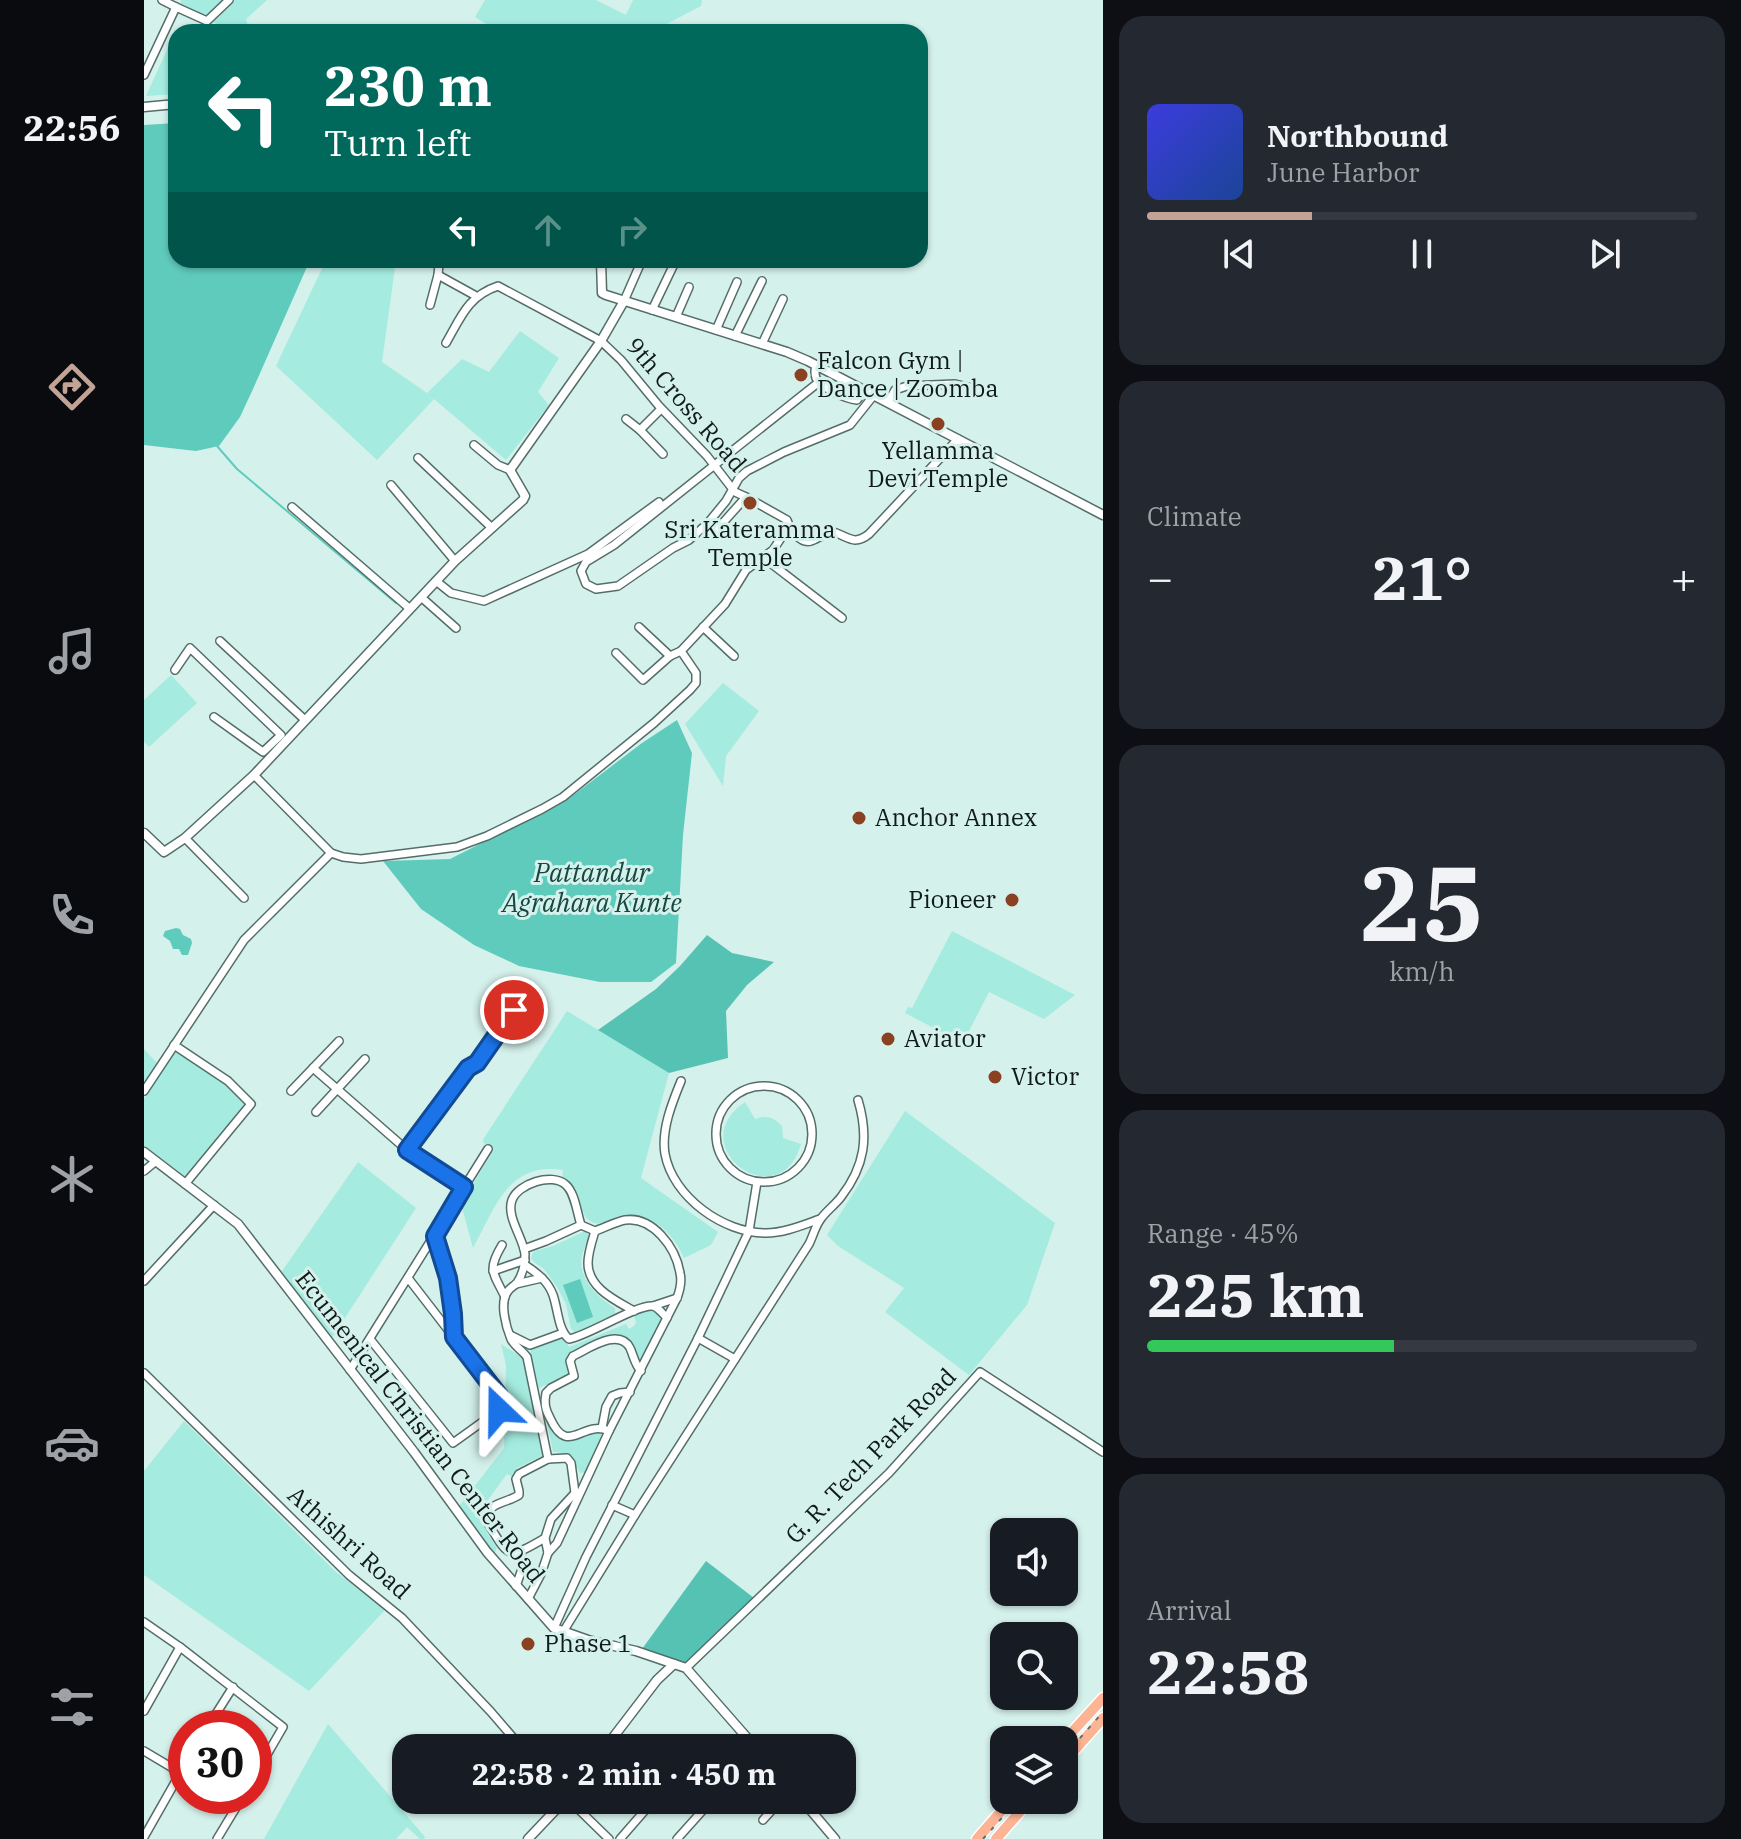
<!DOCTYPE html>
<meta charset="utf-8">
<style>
body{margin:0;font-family:"IBM Plex Serif",serif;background:#242831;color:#f1f3f6;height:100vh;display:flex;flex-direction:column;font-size:30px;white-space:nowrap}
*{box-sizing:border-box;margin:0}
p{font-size:26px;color:#9ea1a6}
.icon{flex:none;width:44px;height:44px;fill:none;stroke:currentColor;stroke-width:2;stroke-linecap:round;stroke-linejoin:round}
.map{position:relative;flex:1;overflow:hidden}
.sheet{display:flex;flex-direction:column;gap:16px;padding:16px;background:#0d0f14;width:638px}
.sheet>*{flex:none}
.guide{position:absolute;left:24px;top:24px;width:760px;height:244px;border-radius:24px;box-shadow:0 2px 6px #0004;background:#00695c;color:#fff;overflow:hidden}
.controls{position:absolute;left:846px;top:1518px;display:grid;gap:16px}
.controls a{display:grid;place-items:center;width:88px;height:88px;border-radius:16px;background:#171b24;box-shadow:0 2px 6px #0004;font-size:40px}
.speed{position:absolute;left:24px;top:1710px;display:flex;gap:16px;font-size:40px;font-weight:700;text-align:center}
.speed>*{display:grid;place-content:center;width:104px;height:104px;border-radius:50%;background:#171b24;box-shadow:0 2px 6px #0004;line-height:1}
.speed .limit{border:12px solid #d22;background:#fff;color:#111}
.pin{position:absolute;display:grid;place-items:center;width:68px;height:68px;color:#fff;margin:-34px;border:4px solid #fff;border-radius:50%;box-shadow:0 2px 8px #0007}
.me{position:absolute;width:88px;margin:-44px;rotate:337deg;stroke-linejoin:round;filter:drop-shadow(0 0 6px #0008)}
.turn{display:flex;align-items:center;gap:28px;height:168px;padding:0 24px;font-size:36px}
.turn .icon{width:104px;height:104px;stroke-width:2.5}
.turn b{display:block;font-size:56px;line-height:68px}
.lanes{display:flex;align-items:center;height:76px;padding:0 24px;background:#0003;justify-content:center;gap:40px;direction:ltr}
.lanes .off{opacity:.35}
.big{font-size:60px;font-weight:700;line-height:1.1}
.sheet .tile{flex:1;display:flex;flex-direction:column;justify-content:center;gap:12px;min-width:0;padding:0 28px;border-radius:24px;background:#242831}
.sheet .dial{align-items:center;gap:0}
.dial b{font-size:104px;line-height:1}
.song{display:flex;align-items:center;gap:24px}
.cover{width:96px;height:96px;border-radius:12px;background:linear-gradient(135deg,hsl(240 70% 55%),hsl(220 70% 35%))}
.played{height:8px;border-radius:4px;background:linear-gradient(90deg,#c2a396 30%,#363941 30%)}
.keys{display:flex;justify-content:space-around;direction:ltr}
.heat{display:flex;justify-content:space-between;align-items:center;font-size:44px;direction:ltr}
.charge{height:12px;border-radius:6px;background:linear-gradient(90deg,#34c759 45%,#363941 0)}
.trip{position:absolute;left:248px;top:1734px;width:464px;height:80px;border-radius:24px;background:#171b24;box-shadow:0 2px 6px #0004;font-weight:700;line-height:80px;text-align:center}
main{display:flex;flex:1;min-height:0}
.dock{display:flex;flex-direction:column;width:144px;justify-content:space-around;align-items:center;background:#090b0e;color:#9ea1a6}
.dock .icon{width:56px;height:56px}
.dock .selected{color:#c2a396}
.dock b{font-size:36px;color:#f1f3f6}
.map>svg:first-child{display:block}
</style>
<main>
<nav class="dock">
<b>22:56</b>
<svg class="icon selected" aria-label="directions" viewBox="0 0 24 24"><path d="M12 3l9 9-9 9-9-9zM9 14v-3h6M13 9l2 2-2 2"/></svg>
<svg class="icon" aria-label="music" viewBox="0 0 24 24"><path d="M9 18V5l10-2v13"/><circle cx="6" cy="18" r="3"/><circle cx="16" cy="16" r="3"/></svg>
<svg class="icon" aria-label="phone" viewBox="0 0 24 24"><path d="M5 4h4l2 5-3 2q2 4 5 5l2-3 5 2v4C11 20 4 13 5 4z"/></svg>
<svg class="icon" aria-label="climate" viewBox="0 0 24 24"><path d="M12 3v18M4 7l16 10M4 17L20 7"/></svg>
<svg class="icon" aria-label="car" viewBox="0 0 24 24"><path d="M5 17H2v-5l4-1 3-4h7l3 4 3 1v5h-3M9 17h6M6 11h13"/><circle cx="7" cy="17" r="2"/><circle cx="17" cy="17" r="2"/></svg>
<svg class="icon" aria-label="filters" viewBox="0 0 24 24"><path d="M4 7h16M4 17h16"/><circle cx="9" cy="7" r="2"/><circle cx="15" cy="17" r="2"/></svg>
</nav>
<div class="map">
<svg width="959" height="1839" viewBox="0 0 959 1839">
<rect width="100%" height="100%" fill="#d5f1ec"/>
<g fill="#a5ebdf">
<polygon points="37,0 123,0 102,19 106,32 72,32 75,25 36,5"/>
<polygon points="341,0 452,0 482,15 489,0 558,0 557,6 507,32 356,32 331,17"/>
<polygon points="29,37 32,38 32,94 2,96"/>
<polygon points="182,260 252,260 238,362 283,393 318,359 345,372 376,331 415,358 394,392 405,405 362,460 290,399 233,460 132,366"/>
<polygon points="27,675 53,703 5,747 0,742 0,700"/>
<polygon points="579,683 615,711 582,756 579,786 541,724"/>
<path d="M 808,931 L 931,995 L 900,1019 L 845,992 L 824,1033 C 819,1038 816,1039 809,1038 L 761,1013 L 764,1007 L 768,1008 Z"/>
<path d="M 423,1011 L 525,1073 L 497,1178 L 574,1232 L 567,1245 L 540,1258 C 530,1234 506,1210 477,1216 C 468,1217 457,1227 448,1222 C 432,1216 442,1186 418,1179 L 419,1170 C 364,1161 351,1208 329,1248 L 317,1204 L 349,1151 L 339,1142 L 340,1138 Z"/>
<polygon points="0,1049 14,1064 0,1085"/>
<polygon points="32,1051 81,1083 103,1102 40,1178 0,1147 0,1098"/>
<path d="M 601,1102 L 611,1119 C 623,1115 629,1117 638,1126 L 639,1138 L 657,1144 C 636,1219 536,1146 601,1102 Z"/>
<polygon points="761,1111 911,1223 883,1305 825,1375 741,1312 760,1288 694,1246 683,1235"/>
<polygon points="214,1162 272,1208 188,1338 136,1274"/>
<path d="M 439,1232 L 442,1232 L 445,1236 C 443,1242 440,1249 438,1255 C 433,1278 454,1298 471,1308 L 471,1316 L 432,1333 L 427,1329 L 422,1304 L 413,1287 L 400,1269 L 390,1262 L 387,1259 L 388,1254 L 391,1251 L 409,1246 Z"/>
<path d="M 499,1309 L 510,1311 L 518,1320 L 499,1358 L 494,1360 C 491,1353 488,1341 482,1337 C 473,1330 429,1347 424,1356 C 421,1362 424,1369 425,1375 L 395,1388 L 386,1350 L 417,1338 L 421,1340 L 425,1347 L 482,1324 L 485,1329 L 490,1326 L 492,1322 L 489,1314 Z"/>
<polygon points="357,1344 379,1358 399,1449 398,1456 373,1468 369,1477 363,1474 338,1508 344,1535 353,1547 350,1556 313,1509 360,1448 362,1365"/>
<path d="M 401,1413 C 416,1448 419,1446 452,1432 L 460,1435 L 443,1472 L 436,1473 C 429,1460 424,1452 409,1452 Z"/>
<polygon points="40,1421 192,1572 241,1610 165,1691 0,1575 0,1471"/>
<polygon points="184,1724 281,1837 280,1839 276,1839 263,1827 252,1839 120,1839"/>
</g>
<g fill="#56c2b3">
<polygon points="563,935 588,953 630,962 603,985 582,1011 584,1058 525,1073 454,1030 512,989 536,966"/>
<polygon points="562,1561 610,1598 541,1664 498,1649"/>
</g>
<g fill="#5fcbbc">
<polygon points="32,123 32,260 166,260 109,389 96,417 75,446 52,451 0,445 0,125"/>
<polygon points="533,720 548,753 539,835 532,963 507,982 456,982 375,966 330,945 277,909 239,861 306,859 423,800 498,743"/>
<polygon points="32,928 36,929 39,935 47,939 48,943 44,955 38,955 35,949 29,949 26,941 19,936 21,931"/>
<polygon points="436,1279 449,1317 433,1323 419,1285"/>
</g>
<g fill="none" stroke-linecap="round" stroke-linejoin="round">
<polyline stroke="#5fcbbc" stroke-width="2" points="73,446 93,469 252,603"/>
<defs>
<g id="minor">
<polyline points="18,0 32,7"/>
<polyline points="0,75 32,7 63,21 85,0"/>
<polyline points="295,264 294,275 332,296"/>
<polyline points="480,301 498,260"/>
<polyline points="286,305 294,275"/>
<polyline points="508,310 532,260"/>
<polyline points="532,317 545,287"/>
<polyline points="572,330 593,282"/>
<polyline points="591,336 618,281"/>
<path d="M 302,343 C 317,317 324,296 354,286 L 457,341 L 477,360 L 515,406 L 563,456 L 591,492 L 602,497"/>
<polyline points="618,344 639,299"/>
<path d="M 672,365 C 671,370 670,373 672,378 C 677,388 702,399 713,400 L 720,390"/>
<polyline points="675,382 470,545 442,562 437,571 442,584 452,589 474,586 529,548 545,540 564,523 582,501 595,478 603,471 640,452 706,425 730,395"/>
<polyline points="744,402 751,390 763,386 811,384 837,390"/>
<polyline points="517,409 496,430 519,454"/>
<polyline points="482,419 496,430"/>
<polyline points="330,445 354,465 366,470"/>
<polyline points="274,458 348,528"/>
<polyline points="247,485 311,561"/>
<polyline points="148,507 265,608"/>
<path d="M 572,533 L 576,526 L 602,497 L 643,520 C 646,529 656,544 667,541 C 673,539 680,534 686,531 C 703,535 709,547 725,534 L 814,439"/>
<polyline points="620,558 698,618"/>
<polyline points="292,581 307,593 340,601 444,554 515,502"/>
<polyline points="277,597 312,628"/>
<polyline points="495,627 526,656"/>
<polyline points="559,627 590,656"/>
<polyline points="76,641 161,720"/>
<polyline points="472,653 499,680 526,656 537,651"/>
<polyline points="31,670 46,648 137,735 119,752 70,717"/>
<polyline points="110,775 187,853 199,857 217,859 313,847 343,836 398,809 419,797 510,723 546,690 552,683 552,673 537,651 581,604 602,570 629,550 645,526"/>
<polyline points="41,838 100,898"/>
<polyline points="30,1045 84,1081 107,1104 41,1184"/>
<polyline points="169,1068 263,1150"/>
<path d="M 537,1081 C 528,1103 517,1130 521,1154 C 529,1197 579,1233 622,1233 C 640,1233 659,1225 676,1219"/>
<circle cx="620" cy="1134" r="48"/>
<polyline points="0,1091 100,940 187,853"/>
<polyline points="147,1091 195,1041"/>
<polyline points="172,1112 221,1059"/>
<polyline points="0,1171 12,1161"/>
<polyline points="320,1187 263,1150 324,1068 333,1063 370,1010"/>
<path d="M 451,1231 C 448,1241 444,1253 444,1263 C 444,1288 471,1300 490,1311"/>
<path d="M 291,1236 C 301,1269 309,1300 310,1335"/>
<path d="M 358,1245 C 343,1270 349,1272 361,1297"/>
<polyline points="380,1249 402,1241 437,1225"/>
<path d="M 381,1265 C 393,1273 404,1281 409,1295 C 414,1309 414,1330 425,1339 C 446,1335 493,1304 509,1306 C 514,1307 519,1314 523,1318"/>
<polyline points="349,1271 381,1260"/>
<polyline points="0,1281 70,1205"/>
<polyline points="372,1284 398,1278"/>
<polyline points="509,1306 533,1298"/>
<polyline points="366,1335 386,1345 419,1333"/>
<polyline points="554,1338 605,1231 613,1182"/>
<polyline points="226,1339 309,1443 355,1410 357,1402 356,1397 264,1278"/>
<polyline points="206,1370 344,1149"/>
<polyline points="0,1373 205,1575 258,1618 347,1712 378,1748"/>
<polyline points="458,1428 462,1407 468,1396 476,1393 486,1392"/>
<path d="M 465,1431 C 438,1419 424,1458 406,1418 C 401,1409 400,1403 402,1393 L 407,1388 L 430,1376 L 426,1361 L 429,1356 C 444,1349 475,1327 486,1348 C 490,1357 491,1365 497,1371"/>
<path d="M 404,1459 L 383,1357 C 378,1350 370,1346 367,1339 C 362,1327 355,1302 364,1291 C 366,1288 370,1286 373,1283 C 379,1274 381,1264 381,1254 C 379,1237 362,1217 368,1200 C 374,1184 408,1172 422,1185 C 431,1193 433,1213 437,1225 L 451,1231 C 460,1228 471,1222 481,1220 C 509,1216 532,1248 536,1273 C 538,1281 536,1290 533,1298 L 465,1431 L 413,1543 L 404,1553"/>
<polyline points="468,1505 491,1515"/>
<polyline points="372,1586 378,1569 377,1552"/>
<path d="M 384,1599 L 397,1574 L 404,1553 L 401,1538 L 407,1519 L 431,1493 L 427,1463 L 423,1458 L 404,1459 L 375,1474 L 372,1479 L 375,1491 L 375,1495 C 361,1504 345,1501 342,1520 C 365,1557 362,1561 401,1538"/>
<polyline points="0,1622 36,1647 139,1727 110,1777"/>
<polyline points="410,1628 442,1557 554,1338 591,1359"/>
<path d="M 419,1632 L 491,1515 L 665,1244 C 669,1236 671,1227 676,1220 C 681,1212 691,1205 697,1197 C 721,1166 725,1137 714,1100"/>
<polyline points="542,1668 745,1473 836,1372 959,1452"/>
<polyline points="0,1711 36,1647"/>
<polyline points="63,1728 89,1687"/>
<polyline points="0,1751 42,1776"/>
<polyline points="77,1796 93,1805"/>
<polyline points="425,1800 465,1839"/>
<polyline points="619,1820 637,1800"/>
<polyline points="0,1837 42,1763"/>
<polyline points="73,1839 99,1796"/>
<polyline points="476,1839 510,1800"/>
<polyline points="533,1839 568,1800"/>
</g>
<g id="tertiary">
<polyline points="0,107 32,104"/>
<polyline points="457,260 458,293 462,295 643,352 664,361 959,515"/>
<polyline points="0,833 20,852 41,838 110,775 311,561 379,500 381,496 366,470 457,341 480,301"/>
<polyline points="0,1152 94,1224 270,1452 343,1552 410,1628 444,1640 492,1651 542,1668 612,1748"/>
<polyline points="461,1748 513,1680 530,1664"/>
<polyline points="658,1800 691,1839"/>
<polyline points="384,1839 421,1800"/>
</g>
<g id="primary">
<polyline points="920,1741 959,1698"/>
<polyline points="920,1762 959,1718"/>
<polyline points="833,1839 867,1800"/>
<polyline points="852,1839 886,1800"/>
</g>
</defs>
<use href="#minor" stroke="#556d69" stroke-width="10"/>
<use href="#tertiary" stroke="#556d69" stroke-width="11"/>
<use href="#primary" stroke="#fff" stroke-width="13"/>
<use href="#minor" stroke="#fff" stroke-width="7"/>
<use href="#tertiary" stroke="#fff" stroke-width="8"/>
<use href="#primary" stroke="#fdb495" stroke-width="10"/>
<g stroke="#5e706c" stroke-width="2" stroke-dasharray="4 8" stroke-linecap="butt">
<polyline points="920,1756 959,1712"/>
<polyline points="839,1839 874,1800"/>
</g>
</g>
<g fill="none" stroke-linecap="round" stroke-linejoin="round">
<defs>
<polyline id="route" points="355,1410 357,1402 356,1397 310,1337 309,1314 304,1278 291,1236 320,1187 263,1150 324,1068 333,1063 370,1010"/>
</defs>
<use href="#route" stroke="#114b97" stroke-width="20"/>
<use href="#route" stroke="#1a73e8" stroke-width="14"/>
</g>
<g fill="#894121" stroke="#d5f1ec" stroke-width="3">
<circle cx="657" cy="375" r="8"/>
<circle cx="794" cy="424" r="8"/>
<circle cx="606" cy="503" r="8"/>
<circle cx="715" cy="818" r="8"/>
<circle cx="868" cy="900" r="8"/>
<circle cx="744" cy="1039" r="8"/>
<circle cx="851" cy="1077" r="8"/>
<circle cx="384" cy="1644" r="8"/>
</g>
<g text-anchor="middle" stroke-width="6" stroke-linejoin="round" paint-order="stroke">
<g font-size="24" fill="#101a18" stroke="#d5f1ec" text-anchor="start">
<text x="673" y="369">Falcon Gym |<tspan x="673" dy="28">Dance | Zoomba</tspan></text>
<text x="794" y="459" text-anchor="middle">Yellamma<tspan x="794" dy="28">Devi Temple</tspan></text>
<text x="606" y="538" text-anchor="middle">Sri Kateramma<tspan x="606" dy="28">Temple</tspan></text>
<text x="731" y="826">Anchor Annex</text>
<text x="852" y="908" text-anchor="end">Pioneer</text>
<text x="760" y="1047">Aviator</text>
<text x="867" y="1085">Victor</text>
<text x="400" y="1652">Phase 1</text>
</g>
<g font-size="24" fill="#101a18" stroke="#d5f1ec">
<text transform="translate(542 405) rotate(49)" y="8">9th Cross Road</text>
<text transform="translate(276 1427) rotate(52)" y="8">Ecumenical Christian Center Road</text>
<text transform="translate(727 1456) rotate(-46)" y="8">G. R. Tech Park Road</text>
<text transform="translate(205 1543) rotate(42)" y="8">Athishri Road</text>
</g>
<g font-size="26" font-style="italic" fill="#164740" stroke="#d5f1ec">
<text x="448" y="882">Pattandur<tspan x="448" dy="30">Agrahara Kunte</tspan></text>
</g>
</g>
</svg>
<div class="controls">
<a><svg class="icon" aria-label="sound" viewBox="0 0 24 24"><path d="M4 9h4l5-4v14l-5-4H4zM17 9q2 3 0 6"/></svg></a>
<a><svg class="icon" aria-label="search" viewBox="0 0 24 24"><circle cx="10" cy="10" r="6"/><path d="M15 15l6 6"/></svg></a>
<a><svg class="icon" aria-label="layers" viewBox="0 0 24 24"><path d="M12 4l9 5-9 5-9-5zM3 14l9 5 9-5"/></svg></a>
</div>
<div class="speed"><div class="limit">30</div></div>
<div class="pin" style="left:370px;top:1010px;background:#d93025"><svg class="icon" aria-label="arrive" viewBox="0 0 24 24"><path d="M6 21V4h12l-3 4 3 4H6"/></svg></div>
<svg class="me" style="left:355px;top:1410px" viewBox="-20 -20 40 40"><path d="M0-17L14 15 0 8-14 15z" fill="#1a73e8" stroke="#fff" stroke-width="4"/></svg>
<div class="trip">22:58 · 2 min · 450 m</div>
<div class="guide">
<div class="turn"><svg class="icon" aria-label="left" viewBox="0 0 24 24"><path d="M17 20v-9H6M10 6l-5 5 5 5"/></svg><div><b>230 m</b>Turn left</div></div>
<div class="lanes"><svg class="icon" aria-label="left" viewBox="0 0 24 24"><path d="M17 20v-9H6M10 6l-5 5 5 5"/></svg><svg class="icon off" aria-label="ahead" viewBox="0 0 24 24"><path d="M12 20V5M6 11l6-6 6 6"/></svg><svg class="icon off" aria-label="right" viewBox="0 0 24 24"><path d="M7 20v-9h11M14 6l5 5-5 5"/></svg></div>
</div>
</div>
<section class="sheet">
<div class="tile">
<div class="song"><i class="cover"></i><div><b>Northbound</b><p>June Harbor</p></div></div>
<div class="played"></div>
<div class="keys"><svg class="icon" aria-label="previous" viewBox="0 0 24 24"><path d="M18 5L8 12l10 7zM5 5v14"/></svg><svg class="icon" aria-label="pause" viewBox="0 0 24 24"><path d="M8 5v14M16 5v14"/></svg><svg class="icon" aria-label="next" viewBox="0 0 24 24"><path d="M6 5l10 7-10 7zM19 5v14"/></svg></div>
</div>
<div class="tile"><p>Climate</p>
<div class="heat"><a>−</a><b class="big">21°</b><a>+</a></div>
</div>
<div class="tile dial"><b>25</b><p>km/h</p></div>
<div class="tile"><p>Range · 45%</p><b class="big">225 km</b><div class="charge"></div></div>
<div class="tile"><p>Arrival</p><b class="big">22:58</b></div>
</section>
</main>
